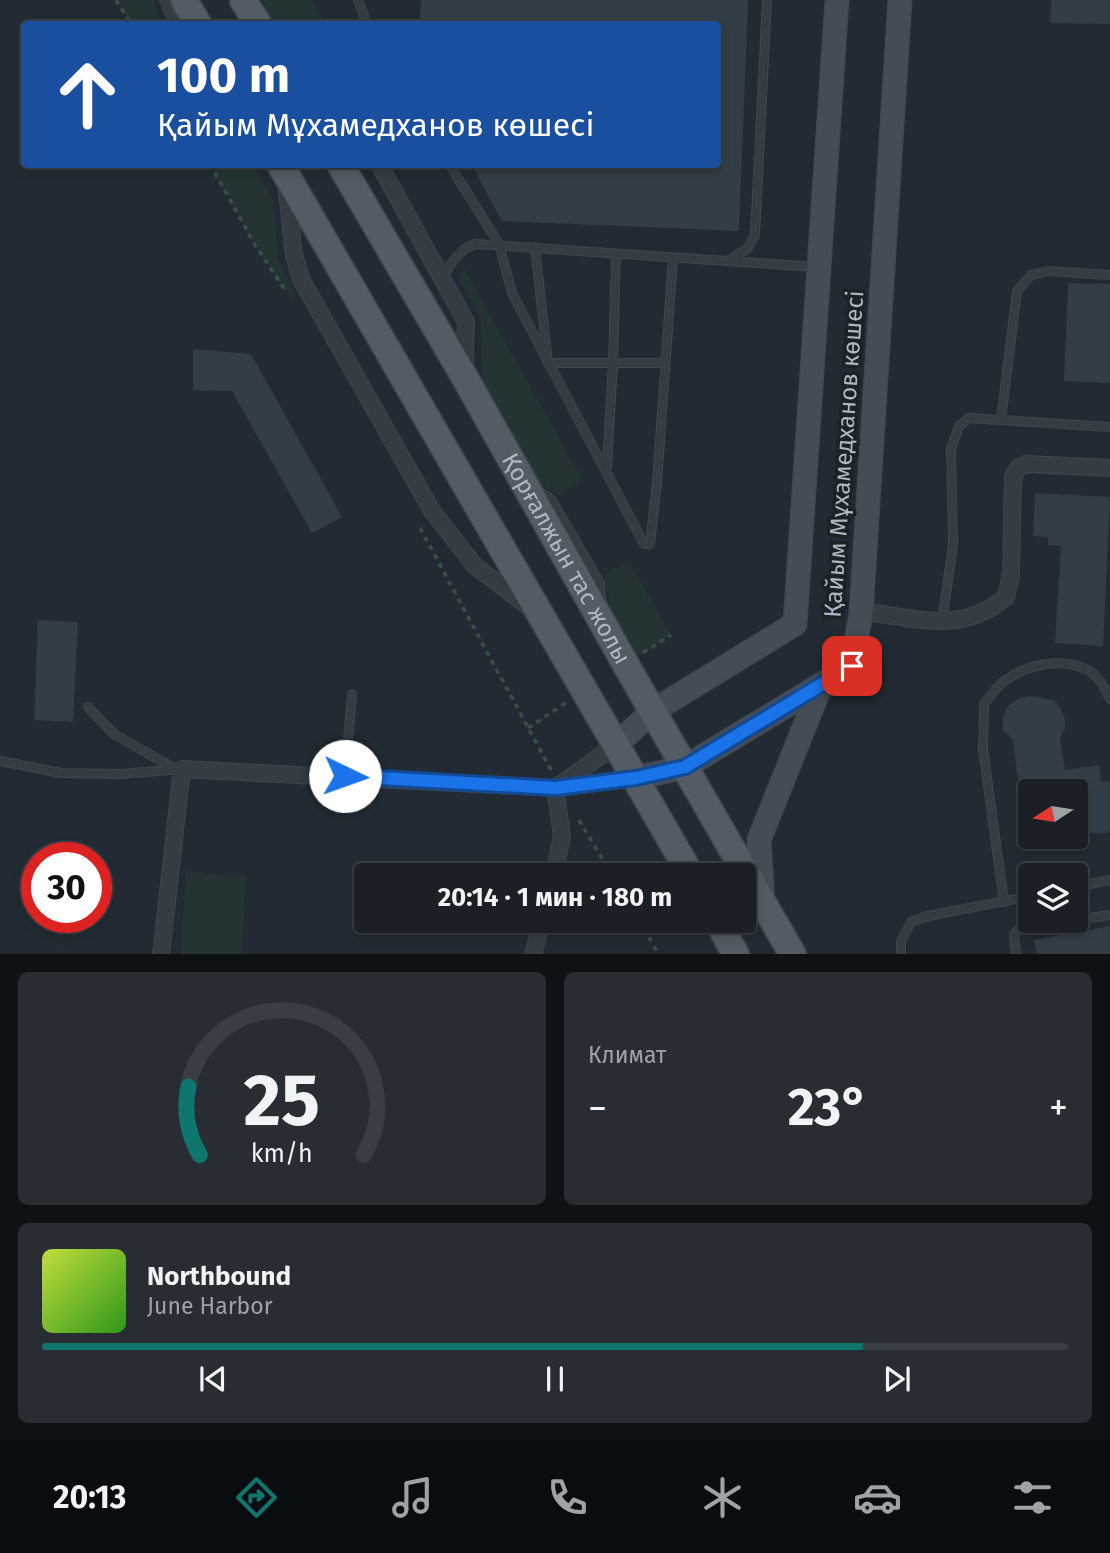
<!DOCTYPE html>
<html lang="ru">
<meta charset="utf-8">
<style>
body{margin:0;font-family:"Fira Sans",sans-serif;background:#272d32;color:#f1f3f6;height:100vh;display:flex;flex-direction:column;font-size:26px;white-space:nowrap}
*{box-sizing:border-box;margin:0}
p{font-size:23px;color:#9fa3a7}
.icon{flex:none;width:38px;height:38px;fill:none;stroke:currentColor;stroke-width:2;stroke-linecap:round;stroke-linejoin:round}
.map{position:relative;height:954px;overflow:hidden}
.drawer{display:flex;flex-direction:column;gap:18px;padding:18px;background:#0e1215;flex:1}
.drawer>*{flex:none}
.guide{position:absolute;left:21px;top:21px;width:700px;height:147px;border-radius:7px;box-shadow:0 4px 10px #0003,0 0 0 2px #383e43;background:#1a4fa0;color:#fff;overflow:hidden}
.needle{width:46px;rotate:258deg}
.buttons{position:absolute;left:1018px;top:779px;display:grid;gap:14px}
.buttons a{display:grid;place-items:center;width:70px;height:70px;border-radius:7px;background:#1a2026;box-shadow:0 4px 10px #0003,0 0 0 2px #383e43;font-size:35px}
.speed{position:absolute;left:21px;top:842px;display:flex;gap:14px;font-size:35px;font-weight:700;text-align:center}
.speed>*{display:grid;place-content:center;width:91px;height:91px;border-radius:50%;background:#1a2026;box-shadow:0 4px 10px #0003,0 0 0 2px #383e43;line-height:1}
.speed .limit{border:10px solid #d22;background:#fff;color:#111}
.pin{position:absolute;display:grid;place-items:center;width:60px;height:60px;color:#fff;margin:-30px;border-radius:14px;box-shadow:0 4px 10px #0006}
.me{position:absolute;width:77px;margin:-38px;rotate:93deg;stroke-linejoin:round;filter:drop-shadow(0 0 5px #0008)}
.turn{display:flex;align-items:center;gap:24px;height:147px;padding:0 21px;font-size:32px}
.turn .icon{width:91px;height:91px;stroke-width:2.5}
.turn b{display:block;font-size:49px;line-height:60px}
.big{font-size:52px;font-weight:700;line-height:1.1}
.drawer .tile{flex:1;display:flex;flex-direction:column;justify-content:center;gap:10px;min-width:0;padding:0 24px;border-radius:10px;background:#272d32}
.drawer .dial{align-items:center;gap:0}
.dial svg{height:182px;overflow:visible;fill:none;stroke:#383e43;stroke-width:7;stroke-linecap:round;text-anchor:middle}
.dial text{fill:#f1f3f6;stroke:none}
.song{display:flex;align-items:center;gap:21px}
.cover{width:84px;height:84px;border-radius:10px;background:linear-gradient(135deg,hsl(70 70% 55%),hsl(110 70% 35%))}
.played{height:7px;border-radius:4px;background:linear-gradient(90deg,#0f766e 80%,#383e43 80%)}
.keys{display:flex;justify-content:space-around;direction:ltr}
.heat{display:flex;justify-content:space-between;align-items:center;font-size:38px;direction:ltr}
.drawer .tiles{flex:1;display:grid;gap:18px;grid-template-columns:1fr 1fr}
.tile:last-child{grid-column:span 2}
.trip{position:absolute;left:354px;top:863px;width:402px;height:70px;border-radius:7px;background:#1a2026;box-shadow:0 4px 10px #0003,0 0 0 2px #383e43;font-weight:700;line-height:70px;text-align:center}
.tabs{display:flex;height:112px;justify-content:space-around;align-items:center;background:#0a0d0f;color:#9fa3a7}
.tabs .icon{width:49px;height:49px}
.tabs .active{color:#0f766e}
.tabs b{font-size:32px;color:#f1f3f6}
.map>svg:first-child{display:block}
</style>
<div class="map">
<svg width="1110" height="955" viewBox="0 0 1110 955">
<rect width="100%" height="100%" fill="#222b33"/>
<g fill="#243434">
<polygon points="116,0 154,0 159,21 150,24 131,24"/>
<polygon points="261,0 311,0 325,24 274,24"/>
<polygon points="210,165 254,165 273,200 279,262 297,296 291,299 255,245"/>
<polygon points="464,269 582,479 559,496 535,480 483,392 480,317 458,278"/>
<polygon points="629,561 671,635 636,658 613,623 604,574"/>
<polygon points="186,871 246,877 241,954 181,954"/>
</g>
<g fill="#323d46">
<polygon points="421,0 748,0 739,231 502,221 471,164 718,164 718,24 420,24"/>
<polygon points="1051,0 1110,0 1110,24 1050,23"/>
<polygon points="1068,283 1110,284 1110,383 1064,381"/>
<polygon points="193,349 251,354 342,517 312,533 232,391 193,390"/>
<polygon points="1035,493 1110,497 1103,646 1055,643 1061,546 1048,545 1048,537 1033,536"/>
<polygon points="38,620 78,622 73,722 34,720"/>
<polygon points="1030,696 1054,700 1061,709 1065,719 1065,728 1060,737 1065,770 1099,765 1101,782 1110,781 1110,831 1106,833 1094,833 1076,828 1076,791 1031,791 1031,835 1024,827 1013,740 1003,730 1003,716 1009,705 1020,698"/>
<polygon points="1110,926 1110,955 1037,955 1034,940"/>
</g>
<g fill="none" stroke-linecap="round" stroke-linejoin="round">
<defs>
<g id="lane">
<polyline points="164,0 174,24"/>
<polyline points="358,0 367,24"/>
<polyline points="449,164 499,244 512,293 644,544 650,544 657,483 673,258"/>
<polyline points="535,247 548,363 663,363"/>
<polyline points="728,261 747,249 755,235 767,0"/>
<path d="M 442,279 C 451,264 458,250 475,244 L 816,267"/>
<polyline points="1001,420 1017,291 1031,275 1048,271 1110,275"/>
<polyline points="607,467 613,363 616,253"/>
<polyline points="538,491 551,499 600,583 602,605"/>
<polyline points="942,622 953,545 951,449 959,426 969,418 1110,427"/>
<polyline points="88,707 114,734 175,769"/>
<polyline points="0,761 61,773 121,774 182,769"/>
<polyline points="345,776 352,694"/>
<polyline points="1076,887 1110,880"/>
<path d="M 1004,902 L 983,749 L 984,704 C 990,697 995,689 1002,683 C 1024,665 1059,657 1086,669 C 1097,674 1105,688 1110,699"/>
<polyline points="1076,920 1110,915"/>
<polyline points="901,955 901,941 911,922 928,916 1031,896"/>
<polyline points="1016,955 1014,934 1022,927 1072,920"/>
</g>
<g id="street">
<polyline points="379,164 466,322 464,374"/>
<polyline points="286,183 294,255 301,279 432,511 475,566 533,610"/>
<path d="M 861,611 C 915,618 961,635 1006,597 L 1011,575 L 1013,477 L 1019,467 L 1027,464 L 1110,468"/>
<polyline points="557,787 617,744"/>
<polyline points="554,875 562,836 555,788"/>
<polyline points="161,955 182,769 555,788 636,778"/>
<polyline points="533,955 542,920"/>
</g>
<g id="secondary">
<polyline points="617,744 653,711 795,624 837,0"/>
<polyline points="636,778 685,767 852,666 861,613 900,0"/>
<polyline points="763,903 759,840 821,685"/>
</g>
<g id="primary">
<polyline points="184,0 198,24"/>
<polyline points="243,0 258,24"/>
<polyline points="280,164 691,875"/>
<path id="s1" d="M 340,164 L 464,376 L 626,665 L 793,955"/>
<polyline points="717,920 736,955"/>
</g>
</defs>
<use href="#lane" stroke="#3e464e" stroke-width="10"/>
<use href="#street" stroke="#3e464e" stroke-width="18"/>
<use href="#secondary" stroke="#3e464e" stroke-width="25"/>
<use href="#primary" stroke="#3e464e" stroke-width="29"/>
<g stroke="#3c4d4c" stroke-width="3.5" stroke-dasharray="5 5" stroke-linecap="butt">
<polyline points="116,0 131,24"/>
<polyline points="210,164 255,245 285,290"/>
<polyline points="420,528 551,770"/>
<polyline points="643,653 671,635"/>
<polyline points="528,728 567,702"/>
<polyline points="579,820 612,875"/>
<polyline points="639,920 659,955"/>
</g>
<use href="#lane" stroke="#353d44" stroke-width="8"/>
<use href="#street" stroke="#353d44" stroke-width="16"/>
<use href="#secondary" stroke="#444d56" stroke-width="23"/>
<use href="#primary" stroke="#535c64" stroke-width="26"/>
</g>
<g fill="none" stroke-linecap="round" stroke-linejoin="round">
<defs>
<polyline id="route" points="345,776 555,788 636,778 685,767 852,666"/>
</defs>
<use href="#route" stroke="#114b97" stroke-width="18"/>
<use href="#route" stroke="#1a73e8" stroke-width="12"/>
</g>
<g text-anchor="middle" stroke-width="7" stroke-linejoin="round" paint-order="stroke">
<g font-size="24" fill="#afb8c1" stroke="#1b2228">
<text transform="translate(844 454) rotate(-86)" y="8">Қайым Мұхамедханов көшесі</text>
<text dy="8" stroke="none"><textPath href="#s1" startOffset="455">Қорғалжын тас жолы</textPath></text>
</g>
</g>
</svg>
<div class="buttons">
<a><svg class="needle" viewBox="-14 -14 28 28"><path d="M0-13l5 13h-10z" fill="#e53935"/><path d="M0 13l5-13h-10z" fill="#9fa3a7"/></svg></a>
<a><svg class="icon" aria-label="layers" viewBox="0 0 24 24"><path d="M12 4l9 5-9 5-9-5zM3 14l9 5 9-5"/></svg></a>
</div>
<div class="speed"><div class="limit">30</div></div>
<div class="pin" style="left:852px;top:666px;background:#d93025"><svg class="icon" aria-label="arrive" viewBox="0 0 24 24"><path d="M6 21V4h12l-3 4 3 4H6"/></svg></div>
<svg class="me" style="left:345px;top:776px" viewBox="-20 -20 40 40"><circle r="19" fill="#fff"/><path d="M0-13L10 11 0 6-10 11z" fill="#1a73e8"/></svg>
<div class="trip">20:14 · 1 мин · 180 m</div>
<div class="guide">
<div class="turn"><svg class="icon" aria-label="ahead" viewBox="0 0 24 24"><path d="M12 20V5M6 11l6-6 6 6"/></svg><div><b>100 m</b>Қайым Мұхамедханов көшесі</div></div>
</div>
</div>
<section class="drawer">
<div class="tiles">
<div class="tile dial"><svg viewBox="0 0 100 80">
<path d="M14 69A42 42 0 1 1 86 69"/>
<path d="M14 69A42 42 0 0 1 9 39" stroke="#0f766e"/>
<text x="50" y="56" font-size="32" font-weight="700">25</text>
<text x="50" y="72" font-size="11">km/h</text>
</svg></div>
<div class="tile"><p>Климат</p>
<div class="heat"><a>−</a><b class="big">23°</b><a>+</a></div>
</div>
<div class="tile">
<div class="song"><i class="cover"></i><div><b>Northbound</b><p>June Harbor</p></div></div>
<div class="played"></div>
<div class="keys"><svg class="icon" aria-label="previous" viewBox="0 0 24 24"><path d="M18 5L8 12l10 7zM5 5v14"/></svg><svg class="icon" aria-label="pause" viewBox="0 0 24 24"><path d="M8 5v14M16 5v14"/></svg><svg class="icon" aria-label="next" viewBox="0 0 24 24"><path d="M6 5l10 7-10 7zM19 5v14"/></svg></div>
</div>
</div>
</section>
<nav class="tabs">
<b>20:13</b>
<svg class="icon active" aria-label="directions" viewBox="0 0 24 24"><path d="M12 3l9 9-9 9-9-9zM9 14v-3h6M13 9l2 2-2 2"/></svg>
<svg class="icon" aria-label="music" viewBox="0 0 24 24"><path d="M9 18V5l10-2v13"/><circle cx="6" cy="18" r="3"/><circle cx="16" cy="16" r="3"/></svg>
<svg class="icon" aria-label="phone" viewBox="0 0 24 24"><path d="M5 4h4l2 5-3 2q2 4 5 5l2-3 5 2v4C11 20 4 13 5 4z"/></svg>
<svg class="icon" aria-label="climate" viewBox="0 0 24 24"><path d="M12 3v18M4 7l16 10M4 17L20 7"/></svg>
<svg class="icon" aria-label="car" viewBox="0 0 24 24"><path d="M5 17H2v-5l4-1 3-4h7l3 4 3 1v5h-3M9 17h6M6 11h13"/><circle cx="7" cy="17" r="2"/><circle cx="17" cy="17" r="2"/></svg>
<svg class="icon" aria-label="filters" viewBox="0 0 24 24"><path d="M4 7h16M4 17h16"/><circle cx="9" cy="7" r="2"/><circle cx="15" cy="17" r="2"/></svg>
</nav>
